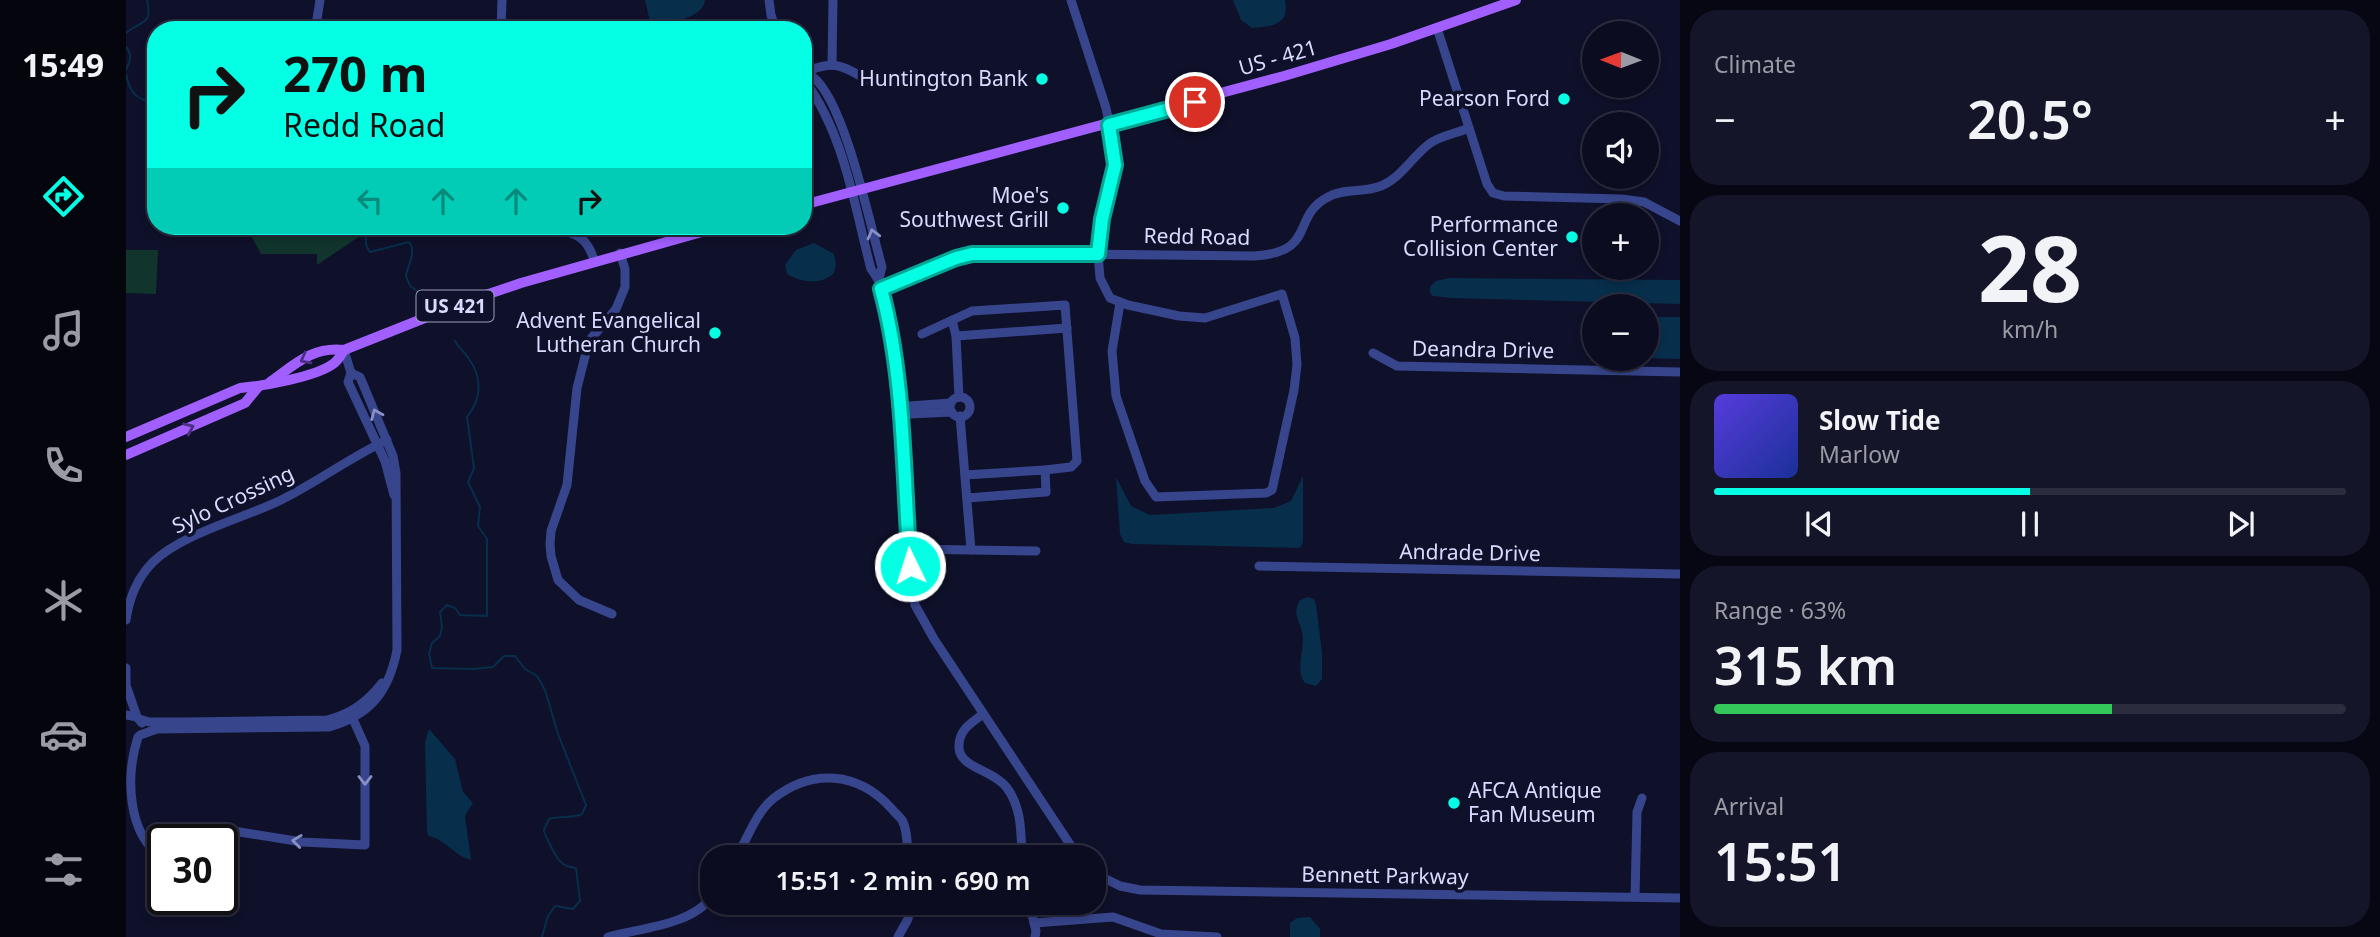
<!DOCTYPE html>
<meta charset="utf-8">
<style>
body{margin:0;font-family:"Noto Sans",sans-serif;background:#141529;color:#f1f3f6;height:100vh;display:flex;flex-direction:column;font-size:26px;white-space:nowrap}
*{box-sizing:border-box;margin:0}
p{font-size:23px;color:#9a9ba5}
.icon{flex:none;width:38px;height:38px;fill:none;stroke:currentColor;stroke-width:2;stroke-linecap:round;stroke-linejoin:round}
.map{position:relative;flex:1;overflow:hidden}
.panel{display:flex;flex-direction:column;gap:10px;padding:10px;background:#060712;width:700px}
.panel>*{flex:none}
.guide{position:absolute;left:21px;top:21px;width:665px;height:214px;border-radius:28px;box-shadow:0 4px 10px #0003,0 0 0 2px #2b2c3e;background:#04ffe4;color:#111;overflow:hidden}
.needle{width:46px;rotate:271deg}
.tools{position:absolute;left:1456px;top:21px;display:grid;gap:14px}
.tools a{display:grid;place-items:center;width:77px;height:77px;border-radius:50%;background:#0b0c20;box-shadow:0 4px 10px #0003,0 0 0 2px #2b2c3e;font-size:35px}
.speed{position:absolute;left:21px;top:824px;display:flex;gap:14px;font-size:35px;font-weight:700;text-align:center}
.speed>*{display:grid;place-content:center;width:91px;height:91px;border-radius:50%;background:#0b0c20;box-shadow:0 4px 10px #0003,0 0 0 2px #2b2c3e;line-height:1}
.speed .limit{border:4px solid #111;border-radius:10px;background:#fff;color:#111}
.pin{position:absolute;display:grid;place-items:center;width:60px;height:60px;color:#fff;margin:-30px;border:4px solid #fff;border-radius:50%;box-shadow:0 2px 7px #0007}
.me{position:absolute;width:77px;margin:-38px;rotate:356deg;stroke-linejoin:round;filter:drop-shadow(0 0 5px #0008)}
.turn{display:flex;align-items:center;gap:24px;height:147px;padding:0 21px;font-size:32px}
.turn .icon{width:91px;height:91px;stroke-width:2.5}
.turn b{display:block;font-size:49px;line-height:60px}
.lanes{display:flex;align-items:center;height:66px;padding:0 21px;background:#0003;justify-content:center;gap:35px;direction:ltr}
.lanes .off{opacity:.35}
.big{font-size:52px;font-weight:600;line-height:1.1}
.panel .widget{flex:1;display:flex;flex-direction:column;justify-content:center;gap:10px;min-width:0;padding:0 24px;border-radius:28px;background:#141529}
.panel .dial{align-items:center;gap:0}
.dial b{font-size:91px;line-height:1}
.song{display:flex;align-items:center;gap:21px}
.cover{width:84px;height:84px;border-radius:10px;background:linear-gradient(135deg,hsl(250 70% 55%),hsl(230 70% 35%))}
.played{height:7px;border-radius:4px;background:linear-gradient(90deg,#04ffe4 50%,#2b2c3e 50%)}
.keys{display:flex;justify-content:space-around;direction:ltr}
.heat{display:flex;justify-content:space-between;align-items:center;font-size:38px;direction:ltr}
.charge{height:10px;border-radius:5px;background:linear-gradient(90deg,#34c759 63%,#2b2c3e 0)}
.trip{position:absolute;left:574px;top:845px;width:406px;height:70px;border-radius:28px;background:#0b0c20;box-shadow:0 4px 10px #0003,0 0 0 2px #2b2c3e;font-weight:600;line-height:70px;text-align:center}
main{display:flex;flex:1;min-height:0}
.dock{display:flex;flex-direction:column;width:126px;justify-content:space-around;align-items:center;background:#04050d;color:#9a9ba5}
.dock .icon{width:49px;height:49px}
.dock .selected{color:#04ffe4}
.dock b{font-size:32px;color:#f1f3f6}
.map>svg:first-child{display:block}
</style>
<main>
<nav class="dock">
<b>15:49</b>
<svg class="icon selected" aria-label="directions" viewBox="0 0 24 24"><path d="M12 3l9 9-9 9-9-9zM9 14v-3h6M13 9l2 2-2 2"/></svg>
<svg class="icon" aria-label="music" viewBox="0 0 24 24"><path d="M9 18V5l10-2v13"/><circle cx="6" cy="18" r="3"/><circle cx="16" cy="16" r="3"/></svg>
<svg class="icon" aria-label="phone" viewBox="0 0 24 24"><path d="M5 4h4l2 5-3 2q2 4 5 5l2-3 5 2v4C11 20 4 13 5 4z"/></svg>
<svg class="icon" aria-label="climate" viewBox="0 0 24 24"><path d="M12 3v18M4 7l16 10M4 17L20 7"/></svg>
<svg class="icon" aria-label="car" viewBox="0 0 24 24"><path d="M5 17H2v-5l4-1 3-4h7l3 4 3 1v5h-3M9 17h6M6 11h13"/><circle cx="7" cy="17" r="2"/><circle cx="17" cy="17" r="2"/></svg>
<svg class="icon" aria-label="filters" viewBox="0 0 24 24"><path d="M4 7h16M4 17h16"/><circle cx="9" cy="7" r="2"/><circle cx="15" cy="17" r="2"/></svg>
</nav>
<div class="map">
<svg width="1554" height="937" viewBox="0 0 1554 937">
<rect width="100%" height="100%" fill="#0f102a"/>
<g fill="#11352c">
<polygon points="120,226 243,226 243,230 191,265 191,254 135,254"/>
<polygon points="0,250 32,250 30,294 0,293"/>
</g>
<g fill="#072e4b">
<path d="M 519,0 L 579,0 C 575,20 554,14 544,30 L 526,30 Z"/>
<path d="M 1107,0 L 1159,0 C 1164,25 1147,26 1126,28 L 1115,20 Z"/>
<path d="M 688,243 L 708,254 L 710,264 L 708,273 C 695,285 676,283 661,274 L 659,265 L 670,250 Z"/>
<polygon points="1323,278 1554,280 1554,304 1326,298 1307,296 1304,293 1304,287 1310,281"/>
<polygon points="1521,317 1554,317 1554,359 1521,358"/>
<polygon points="1177,476 1177,542 1174,548 1006,544 998,542 994,534 990,477 1005,506 1024,515 1148,508 1165,501"/>
<path d="M 1181,597 L 1188,599 L 1190,604 L 1196,653 L 1196,679 L 1190,686 L 1179,683 C 1168,668 1180,650 1176,632 C 1174,622 1167,614 1172,604 C 1174,599 1177,599 1181,597 Z"/>
<path d="M 303,729 L 329,759 L 337,792 L 347,803 L 339,816 L 345,860 C 329,856 320,840 303,836 L 301,833 L 299,742 Z"/>
<polygon points="1184,917 1194,929 1194,937 1164,937 1164,923 1171,918"/>
</g>
<g fill="none" stroke-linecap="round" stroke-linejoin="round">
<g stroke="#072e4b" stroke-width="2">
<path d="M 0,33 C 15,20 27,26 21,0"/>
<path d="M 0,47 C 7,55 4,61 0,70"/>
<path d="M 0,74 C 4,94 11,100 30,103"/>
<path d="M 243,226 C 240,235 237,244 244,252 L 283,242 C 291,252 282,264 280,276 L 284,286 L 294,293"/>
<path d="M 329,341 C 333,349 339,351 343,359 C 357,378 355,400 341,417 L 348,468 L 342,482 L 354,507 L 352,526 L 361,539 L 361,616 L 334,615 L 329,608 L 321,605 L 314,612 L 316,627 L 314,636 L 306,643 L 303,654 L 306,668 L 347,669 L 367,667 L 378,656 L 389,656 L 399,669 L 411,676 L 419,690 L 432,734 L 460,805 L 456,814 C 444,819 435,815 423,819 C 423,820 418,829 418,830 C 417,832 431,859 434,861 C 438,866 444,867 450,868 L 454,901 L 447,909 L 429,906 L 422,916 L 416,937"/>
</g>
<g stroke="#37458c" stroke-width="9">
<polyline points="643,0 645,15 650,30"/>
<polyline points="945,0 980,108 987,141 989,165 976,219 972,254 974,278 984,298 1002,305 1053,316 1079,318 1156,294 1169,338 1171,365 1168,390 1146,490 1140,493 1030,497 1019,481 990,396 986,351 994,303"/>
<polyline points="191,19 194,0"/>
<polyline points="1311,28 1361,184 1367,193 1378,196 1496,199 1518,202 1554,221"/>
<polyline points="375,30 376,0"/>
<polyline points="706,65 707,0"/>
<path d="M 677,72 C 680,74 684,75 687,77 C 719,102 744,225 756,267 L 753,279"/>
<path d="M 677,72 C 688,69 701,63 712,66 C 727,69 738,81 754,84"/>
<path d="M 680,74 L 679,81 C 719,136 728,205 745,269 C 773,304 772,398 775,443 C 778,489 782,536 785,583 L 789,605 L 808,639 L 953,858"/>
<path d="M 420,226 C 446,233 460,233 468,260"/>
<path d="M 755,289 L 830,258 L 856,253 L 1128,256 C 1192,252 1164,217 1202,197 C 1218,188 1238,193 1255,186 C 1275,178 1286,157 1303,144 C 1313,136 1331,133 1343,128"/>
<polyline points="826,320 830,336 833,397"/>
<polyline points="796,334 846,311 939,305 951,461 945,467 919,470"/>
<polyline points="830,336 941,328"/>
<polyline points="218,350 225,373 222,382 259,461 268,495"/>
<polyline points="1247,353 1271,366 1554,372"/>
<circle cx="834" cy="407" r="10"/>
<polyline points="773,411 784,414 826,412"/>
<polyline points="773,411 783,406 825,403"/>
<polyline points="834,416 845,550"/>
<polyline points="839,475 919,470 920,492 841,498"/>
<polyline points="782,549 910,551"/>
<polyline points="1133,566 1554,574"/>
<polyline points="486,614 453,600 432,580 425,556 424,544 425,531 441,485 451,388 463,341 490,309 499,287 499,269 494,253"/>
<path d="M 0,620 C 3,599 11,578 27,562 C 56,534 115,519 153,501 C 190,483 223,458 261,440"/>
<polyline points="0,668 0,691"/>
<polyline points="1,688 11,717"/>
<path d="M 857,714 C 845,723 832,730 833,748 C 834,768 868,770 881,788 C 896,808 895,834 896,858"/>
<polyline points="0,715 11,717 16,723"/>
<path d="M 13,719 L 23,722 L 60,722 L 201,720 C 225,714 241,702 256,683"/>
<path d="M 14,735 L 31,729 L 203,727 C 245,715 263,691 271,650 L 270,473 L 267,456 L 234,377 L 225,373"/>
<path d="M 12,737 C 0,774 0,834 37,858"/>
<polyline points="76,840 88,829 95,829 176,842 239,845 239,746 227,719"/>
<path d="M 610,858 C 622,838 630,812 648,798 C 687,768 732,772 765,808 C 768,812 773,816 776,820 C 782,831 781,846 782,858"/>
<polyline points="968,873 994,886 1014,890 1554,898"/>
<polyline points="1509,897 1511,812 1516,798"/>
<polyline points="903,903 910,931 909,937"/>
<polyline points="908,923 987,917 1035,934 1091,937"/>
<path d="M 482,937 C 514,928 567,925 586,896"/>
<polyline points="772,937 782,919 785,903"/>
</g>
<g stroke="#a25fff" stroke-width="10">
<polyline points="677,205 1158,76 1265,44 1390,0"/>
<path d="M 144,382 C 168,365 187,346 218,350 L 339,302 L 395,283 L 597,226"/>
<path d="M 0,437 L 114,388 C 137,386 189,377 207,364 C 212,361 215,355 218,350"/>
<polyline points="0,455 119,403 133,386"/>
</g>
</g>
<defs><path id="oneway-chevron" d="M-2-3.5L2.5 0L-2 3.5" fill="none" stroke-width="1.6" stroke-linecap="round" stroke-linejoin="round" transform="scale(1.75)"/></defs>
<g stroke="#8890c6">
<use href="#oneway-chevron" transform="translate(747 234) rotate(-105)"/>
<use href="#oneway-chevron" transform="translate(250 414) rotate(-113)"/>
<use href="#oneway-chevron" transform="translate(239 780) rotate(90)"/>
<use href="#oneway-chevron" transform="translate(171 841) rotate(-173)"/>
</g>
<g stroke="#4a307f">
<use href="#oneway-chevron" transform="translate(179 359) rotate(152)"/>
<use href="#oneway-chevron" transform="translate(63 428) rotate(-24)"/>
</g>
<g fill="none" stroke-linecap="round" stroke-linejoin="round">
<defs>
<path id="route" d="M 784,566 C 777,474 779,378 755,289 L 830,258 L 846,254 L 972,254 L 976,219 L 989,165 L 983,125 L 1069,102"/>
</defs>
<use href="#route" stroke="#03a694" stroke-width="18"/>
<use href="#route" stroke="#04ffe4" stroke-width="12"/>
</g>
<g fill="#04ffe4" stroke="#0f102a" stroke-width="2.5">
<circle cx="916" cy="79" r="7"/>
<circle cx="1438" cy="99" r="7"/>
<circle cx="937" cy="208" r="7"/>
<circle cx="1446" cy="237" r="7"/>
<circle cx="589" cy="333" r="7"/>
<circle cx="1328" cy="803" r="7"/>
</g>
<g text-anchor="middle" stroke-width="7" stroke-linejoin="round" paint-order="stroke">
<rect fill="#0f102a" stroke="#9c9ebf" stroke-width="2" x="290.5" y="290.5" width="77" height="31" rx="5"/>
<g font-size="19" font-weight="bold" fill="#d8dbff">
<text x="329" y="313">US 421</text>
</g>
<g font-size="21" fill="#d8dbff" stroke="#0f102a">
<text transform="translate(1152 58) rotate(-16)" y="7">US - 421</text>
<text transform="translate(1071 237) rotate(1)" y="7">Redd Road</text>
<text transform="translate(1357 350) rotate(1)" y="7">Deandra Drive</text>
<text transform="translate(107 500) rotate(-25)" y="7">Sylo Crossing</text>
<text transform="translate(1344 553) rotate(1)" y="7">Andrade Drive</text>
<text transform="translate(1259 876) rotate(1)" y="7">Bennett Parkway</text>
</g>
<g font-size="21" fill="#d8dbff" stroke="#0f102a" text-anchor="end">
<text x="902" y="86">Huntington Bank</text>
<text x="1424" y="106">Pearson Ford</text>
<text x="923" y="203">Moe's<tspan x="923" dy="24">Southwest Grill</tspan></text>
<text x="1432" y="232">Performance<tspan x="1432" dy="24">Collision Center</tspan></text>
<text x="575" y="328">Advent Evangelical<tspan x="575" dy="24">Lutheran Church</tspan></text>
<text x="1342" y="798" text-anchor="start">AFCA Antique<tspan x="1342" dy="24">Fan Museum</tspan></text>
</g>
</g>
</svg>
<div class="tools">
<a><svg class="needle" viewBox="-14 -14 28 28"><path d="M0-13l5 13h-10z" fill="#e53935"/><path d="M0 13l5-13h-10z" fill="#9a9ba5"/></svg></a>
<a><svg class="icon" aria-label="sound" viewBox="0 0 24 24"><path d="M4 9h4l5-4v14l-5-4H4zM17 9q2 3 0 6"/></svg></a>
<a>+</a>
<a>−</a>
</div>
<div class="speed"><div class="limit">30</div></div>
<div class="pin" style="left:1069px;top:102px;background:#d93025"><svg class="icon" aria-label="arrive" viewBox="0 0 24 24"><path d="M6 21V4h12l-3 4 3 4H6"/></svg></div>
<svg class="me" style="left:784px;top:566px" viewBox="-20 -20 40 40"><circle r="17" fill="#04ffe4" stroke="#fff" stroke-width="3"/><path d="M0-11L8 9 0 5-8 9z" fill="#fff"/></svg>
<div class="trip">15:51 · 2 min · 690 m</div>
<div class="guide">
<div class="turn"><svg class="icon" aria-label="right" viewBox="0 0 24 24"><path d="M7 20v-9h11M14 6l5 5-5 5"/></svg><div><b>270 m</b>Redd Road</div></div>
<div class="lanes"><svg class="icon off" aria-label="left" viewBox="0 0 24 24"><path d="M17 20v-9H6M10 6l-5 5 5 5"/></svg><svg class="icon off" aria-label="ahead" viewBox="0 0 24 24"><path d="M12 20V5M6 11l6-6 6 6"/></svg><svg class="icon off" aria-label="ahead" viewBox="0 0 24 24"><path d="M12 20V5M6 11l6-6 6 6"/></svg><svg class="icon" aria-label="right" viewBox="0 0 24 24"><path d="M7 20v-9h11M14 6l5 5-5 5"/></svg></div>
</div>
</div>
<section class="panel">
<div class="widget"><p>Climate</p>
<div class="heat"><a>−</a><b class="big">20.5°</b><a>+</a></div>
</div>
<div class="widget dial"><b>28</b><p>km/h</p></div>
<div class="widget">
<div class="song"><i class="cover"></i><div><b>Slow Tide</b><p>Marlow</p></div></div>
<div class="played"></div>
<div class="keys"><svg class="icon" aria-label="previous" viewBox="0 0 24 24"><path d="M18 5L8 12l10 7zM5 5v14"/></svg><svg class="icon" aria-label="pause" viewBox="0 0 24 24"><path d="M8 5v14M16 5v14"/></svg><svg class="icon" aria-label="next" viewBox="0 0 24 24"><path d="M6 5l10 7-10 7zM19 5v14"/></svg></div>
</div>
<div class="widget"><p>Range · 63%</p><b class="big">315 km</b><div class="charge"></div></div>
<div class="widget"><p>Arrival</p><b class="big">15:51</b></div>
</section>
</main>
